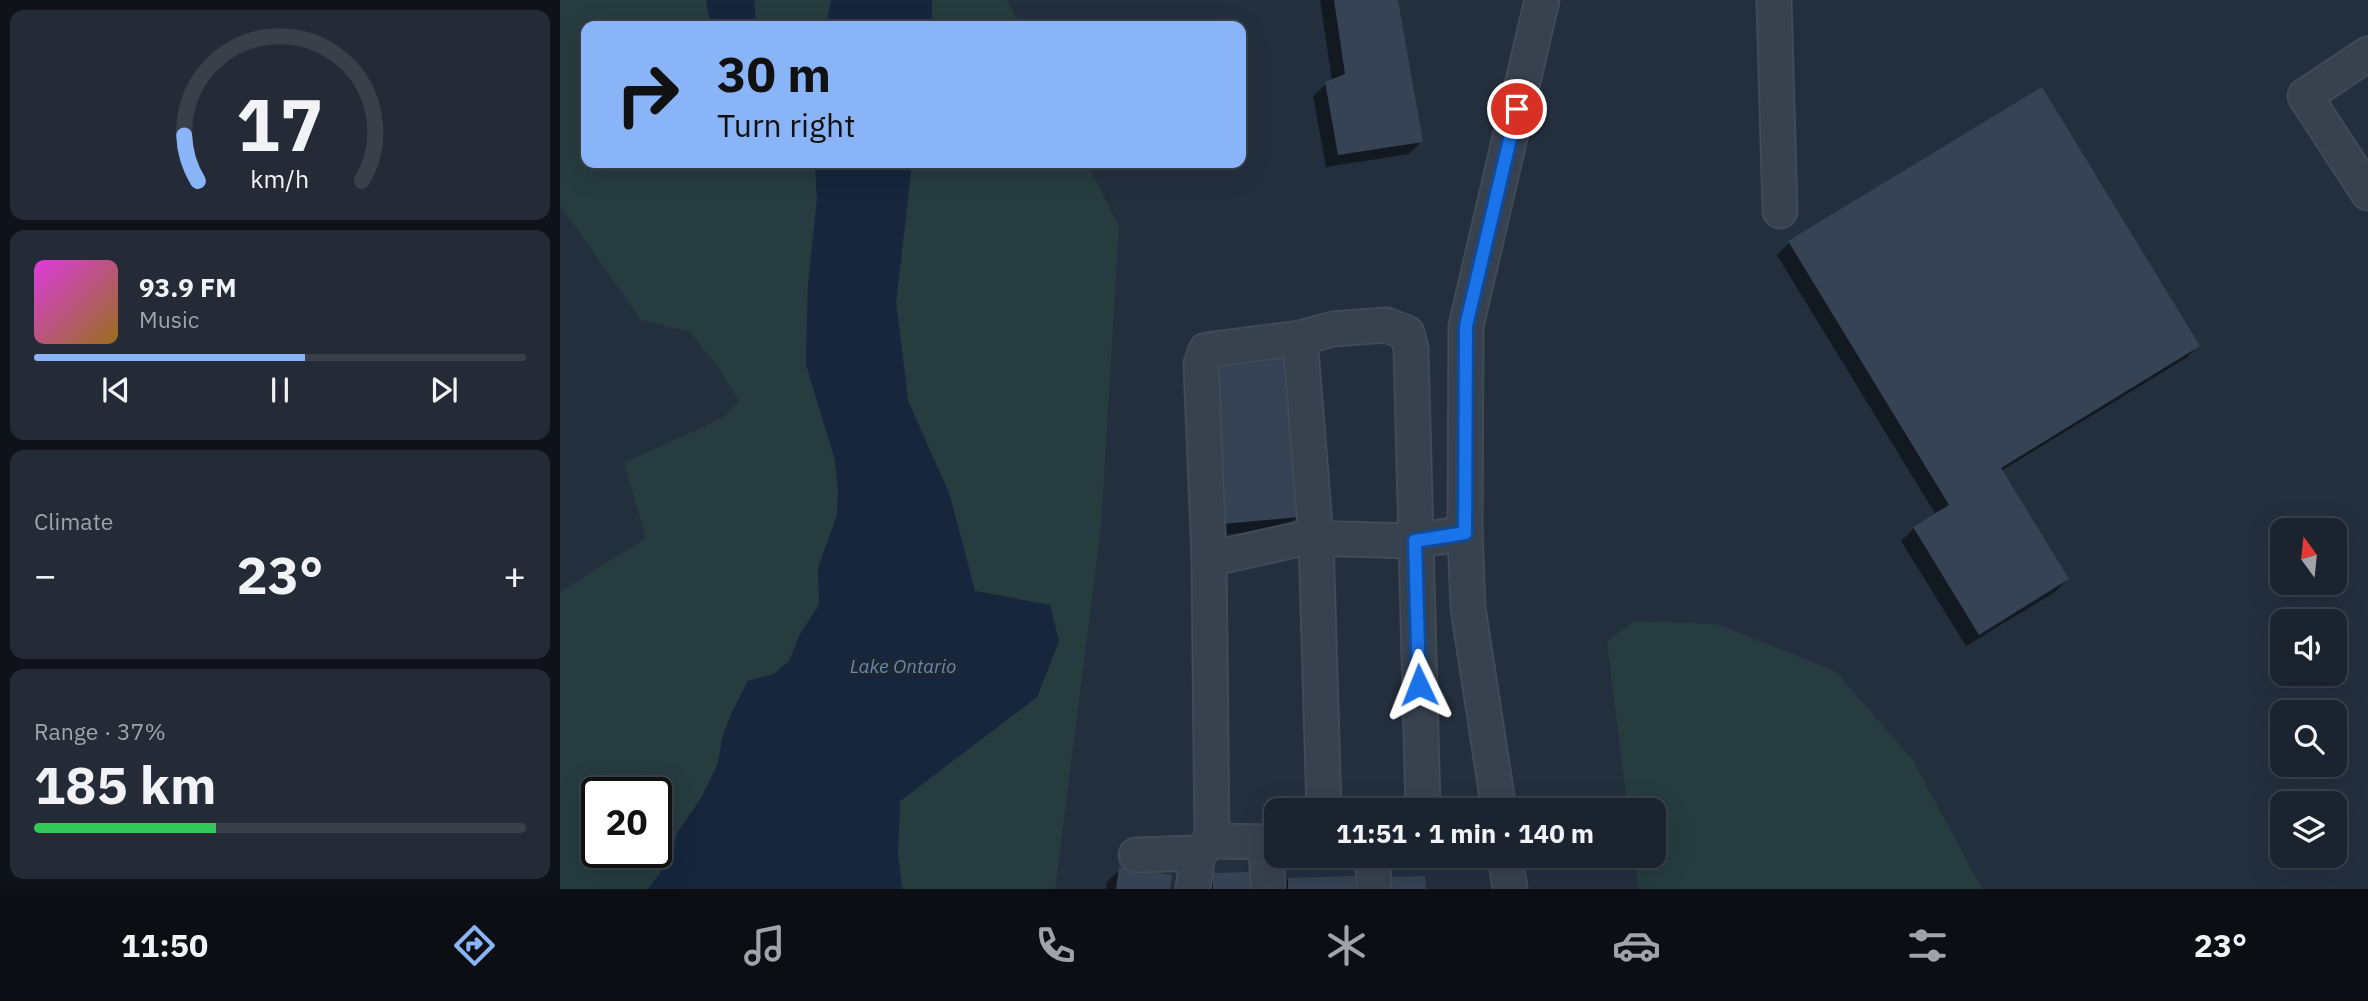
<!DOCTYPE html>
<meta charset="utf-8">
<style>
body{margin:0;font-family:"IBM Plex Sans",sans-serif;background:#242b36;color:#f1f3f6;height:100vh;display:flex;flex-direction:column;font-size:26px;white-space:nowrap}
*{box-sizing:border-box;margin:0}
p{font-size:23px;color:#a0a4aa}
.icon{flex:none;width:38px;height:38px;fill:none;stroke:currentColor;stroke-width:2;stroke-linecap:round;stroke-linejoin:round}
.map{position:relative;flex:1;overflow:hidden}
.side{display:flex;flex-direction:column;gap:10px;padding:10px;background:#0f1319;width:560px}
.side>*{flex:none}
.top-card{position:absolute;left:21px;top:21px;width:665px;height:147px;border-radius:14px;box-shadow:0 7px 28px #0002,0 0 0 2px #39404a;background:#8ab4f8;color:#111;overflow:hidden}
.needle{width:46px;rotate:345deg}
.controls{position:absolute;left:1710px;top:518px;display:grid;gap:14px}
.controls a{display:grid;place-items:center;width:77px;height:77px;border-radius:14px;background:#1b232e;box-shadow:0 7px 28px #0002,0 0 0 2px #39404a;font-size:35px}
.speed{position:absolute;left:21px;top:777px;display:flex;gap:14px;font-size:35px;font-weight:700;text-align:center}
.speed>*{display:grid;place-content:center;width:91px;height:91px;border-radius:50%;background:#1b232e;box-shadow:0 7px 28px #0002,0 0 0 2px #39404a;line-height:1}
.speed .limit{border:4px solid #111;border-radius:10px;background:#fff;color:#111}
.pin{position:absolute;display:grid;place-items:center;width:60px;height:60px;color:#fff;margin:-30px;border:4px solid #fff;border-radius:50%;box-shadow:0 2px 7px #0007}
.me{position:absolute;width:77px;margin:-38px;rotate:358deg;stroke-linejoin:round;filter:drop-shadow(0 0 5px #0008)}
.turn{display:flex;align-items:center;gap:24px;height:147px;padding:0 21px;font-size:32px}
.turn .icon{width:91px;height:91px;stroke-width:2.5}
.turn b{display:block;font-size:49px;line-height:60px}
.big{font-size:52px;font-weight:700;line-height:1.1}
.side .tile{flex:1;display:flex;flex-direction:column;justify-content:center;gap:10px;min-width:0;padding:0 24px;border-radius:14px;background:#242b36}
.side .dial{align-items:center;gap:0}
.dial svg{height:182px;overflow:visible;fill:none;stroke:#39404a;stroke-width:7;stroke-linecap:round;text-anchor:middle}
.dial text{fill:#f1f3f6;stroke:none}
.song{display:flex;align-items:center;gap:21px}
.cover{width:84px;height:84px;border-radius:10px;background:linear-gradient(135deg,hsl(300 70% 55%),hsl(40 70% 35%))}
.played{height:7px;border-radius:4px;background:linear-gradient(90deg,#8ab4f8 55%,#39404a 55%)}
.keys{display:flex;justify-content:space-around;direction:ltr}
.heat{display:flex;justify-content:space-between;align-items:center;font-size:38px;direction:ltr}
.charge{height:10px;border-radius:5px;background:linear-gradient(90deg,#34c759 37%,#39404a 0)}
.trip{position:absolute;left:704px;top:798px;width:402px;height:70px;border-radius:14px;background:#1b232e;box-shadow:0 7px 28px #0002,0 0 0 2px #39404a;font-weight:700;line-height:70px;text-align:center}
.dock{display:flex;height:112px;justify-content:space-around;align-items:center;background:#0b0e12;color:#a0a4aa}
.dock .icon{width:49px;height:49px}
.dock .active{color:#8ab4f8}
.dock b{font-size:32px;color:#f1f3f6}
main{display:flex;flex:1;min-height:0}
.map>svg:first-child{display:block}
</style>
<main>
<section class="side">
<div class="tile dial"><svg viewBox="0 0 100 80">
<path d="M14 69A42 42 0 1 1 86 69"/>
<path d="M14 69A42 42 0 0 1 8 49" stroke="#8ab4f8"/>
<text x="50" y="56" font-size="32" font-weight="700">17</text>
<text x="50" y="72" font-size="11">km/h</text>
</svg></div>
<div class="tile">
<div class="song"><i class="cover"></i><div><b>93.9 FM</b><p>Music</p></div></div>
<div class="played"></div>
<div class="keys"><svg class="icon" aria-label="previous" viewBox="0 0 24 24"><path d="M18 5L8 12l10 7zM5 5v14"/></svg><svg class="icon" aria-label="pause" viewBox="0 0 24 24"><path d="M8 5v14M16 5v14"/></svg><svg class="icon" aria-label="next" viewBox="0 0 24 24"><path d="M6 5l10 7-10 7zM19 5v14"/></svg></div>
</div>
<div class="tile"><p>Climate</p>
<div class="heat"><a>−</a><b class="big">23°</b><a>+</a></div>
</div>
<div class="tile"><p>Range · 37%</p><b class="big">185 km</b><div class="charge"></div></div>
</section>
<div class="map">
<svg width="1808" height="889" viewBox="0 0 1808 889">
<rect width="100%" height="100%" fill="#242f3e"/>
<g fill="#263c3f" fill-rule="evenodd">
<path d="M 0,0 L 146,0 L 151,26 L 26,26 L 26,163 L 255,163 L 257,199 L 248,285 L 246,364 L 275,460 L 278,490 L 277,515 L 258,568 L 259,605 L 240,634 L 229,661 L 214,674 L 188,681 L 163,735 L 158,763 L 150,780 L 140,800 L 117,833 L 112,856 L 88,889 L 0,889 L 0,592 L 86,538 L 64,463 L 164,417 L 179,401 L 160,370 L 130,332 L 81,320 L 0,205 ZM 37,793 L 96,793 L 96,852 L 37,852 Z"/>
<polygon points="194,0 271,0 266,26 196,26"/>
<polygon points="372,0 447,0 460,26 372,26"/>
<polygon points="352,163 527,163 559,226 541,528 495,889 342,889 338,853 340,801 477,697 489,605 415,591 389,493 348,401 336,302"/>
<polygon points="1075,621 1157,624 1275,671 1353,760 1422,889 1079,889 1074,856 1094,856 1094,810 1068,810 1047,641"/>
</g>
<g fill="#17263c">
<polygon points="146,0 194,0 196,26 151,26"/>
<polygon points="271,0 372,0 372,26 266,26"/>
<polygon points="255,163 352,163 336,302 348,401 389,493 415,591 490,605 499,641 477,697 340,801 338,853 342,889 88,889 112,856 117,833 140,800 150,780 158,763 163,735 172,712 188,681 214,674 229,661 240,634 259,605 258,568 277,515 278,490 275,460 246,364 248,285 257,199"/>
</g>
<g fill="#0007">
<polygon points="760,0 836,0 861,142 849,154 766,167 753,96 766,84 772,81"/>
<polygon points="1229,243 1638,346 1626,358 1441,471 1507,579 1495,592 1406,646 1341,541 1354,528 1376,515 1217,255"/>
<polygon points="642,371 738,516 726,529 650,536"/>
<polygon points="560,869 608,889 546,889 547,882"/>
<polygon points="653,875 688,889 641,889"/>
<polygon points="728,879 793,889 719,889"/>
</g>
<g fill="#364354">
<polygon points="774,0 838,0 863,142 778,155 765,82 785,74"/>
<polygon points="1482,87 1640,346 1441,468 1509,579 1419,635 1353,527 1389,505 1228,241"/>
<polygon points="725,351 740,517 662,524 654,357"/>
<polygon points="559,867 612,875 610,889 556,889"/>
<polygon points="689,872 690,889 653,889 653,873"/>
<polygon points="795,876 795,889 728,889 728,878"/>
<polygon points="865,876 866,889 830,889 830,877"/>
</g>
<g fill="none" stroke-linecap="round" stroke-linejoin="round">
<defs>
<g id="minor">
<polyline points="1214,0 1220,211"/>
<polyline points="1808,54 1745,96 1808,193"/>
<polyline points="740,338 773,329 826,325 847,333 851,348 863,810"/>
<polyline points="649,557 641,364 646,350 740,338 756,538 764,810"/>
<polyline points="939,810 908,608 905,533 906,326 982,0"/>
<polyline points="652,841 649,557 659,557 744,538 855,541 905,533"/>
<polyline points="706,842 708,889"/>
<polyline points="576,855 638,853"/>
<polyline points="813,856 814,889"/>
<polyline points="945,856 950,889"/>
<polyline points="633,889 638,853 652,841 716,842"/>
</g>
</defs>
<use href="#minor" stroke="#414a57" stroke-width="37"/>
<use href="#minor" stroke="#38414e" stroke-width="33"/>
</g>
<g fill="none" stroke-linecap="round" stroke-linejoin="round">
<defs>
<polyline id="route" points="859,685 855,541 905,533 906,326 957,109"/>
</defs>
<use href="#route" stroke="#114b97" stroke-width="18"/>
<use href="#route" stroke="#1a73e8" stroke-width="12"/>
</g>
<g text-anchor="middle" stroke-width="7" stroke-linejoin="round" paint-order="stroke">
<g font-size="19" font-style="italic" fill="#6d86a8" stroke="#1d2633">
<text x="343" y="673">Lake Ontario</text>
</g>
</g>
</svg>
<div class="controls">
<a><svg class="needle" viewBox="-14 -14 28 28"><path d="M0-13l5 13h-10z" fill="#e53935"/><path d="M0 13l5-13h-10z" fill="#a0a4aa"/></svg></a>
<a><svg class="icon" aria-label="sound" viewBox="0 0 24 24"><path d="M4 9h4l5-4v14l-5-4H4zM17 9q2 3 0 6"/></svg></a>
<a><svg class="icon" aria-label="search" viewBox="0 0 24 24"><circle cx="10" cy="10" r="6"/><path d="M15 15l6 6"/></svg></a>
<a><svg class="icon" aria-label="layers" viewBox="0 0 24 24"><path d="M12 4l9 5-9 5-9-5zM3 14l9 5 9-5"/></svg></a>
</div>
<div class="speed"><div class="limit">20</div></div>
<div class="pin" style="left:957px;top:109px;background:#d93025"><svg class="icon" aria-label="arrive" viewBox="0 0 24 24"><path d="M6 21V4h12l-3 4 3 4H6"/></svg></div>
<svg class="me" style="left:859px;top:685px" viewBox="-20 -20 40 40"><path d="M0-17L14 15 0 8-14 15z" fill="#1a73e8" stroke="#fff" stroke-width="4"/></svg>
<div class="trip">11:51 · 1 min · 140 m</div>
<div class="top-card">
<div class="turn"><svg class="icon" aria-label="right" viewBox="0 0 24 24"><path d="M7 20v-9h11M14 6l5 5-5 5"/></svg><div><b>30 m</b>Turn right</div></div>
</div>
</div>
</main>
<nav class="dock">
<b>11:50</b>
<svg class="icon active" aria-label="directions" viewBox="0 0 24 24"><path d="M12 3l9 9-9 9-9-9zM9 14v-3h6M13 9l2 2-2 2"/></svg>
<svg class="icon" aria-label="music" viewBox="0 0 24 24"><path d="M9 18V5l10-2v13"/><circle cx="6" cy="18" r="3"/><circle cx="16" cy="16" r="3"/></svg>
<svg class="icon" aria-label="phone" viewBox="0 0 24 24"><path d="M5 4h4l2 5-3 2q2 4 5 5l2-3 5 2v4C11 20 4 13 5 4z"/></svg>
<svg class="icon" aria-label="climate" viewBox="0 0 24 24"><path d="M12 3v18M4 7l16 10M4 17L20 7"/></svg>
<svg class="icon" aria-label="car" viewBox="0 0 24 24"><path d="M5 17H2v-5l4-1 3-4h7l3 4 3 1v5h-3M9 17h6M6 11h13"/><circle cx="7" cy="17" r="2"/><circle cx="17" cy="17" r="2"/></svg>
<svg class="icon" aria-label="filters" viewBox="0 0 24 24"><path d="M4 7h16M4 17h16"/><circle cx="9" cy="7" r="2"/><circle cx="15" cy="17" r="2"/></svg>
<b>23°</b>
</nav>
